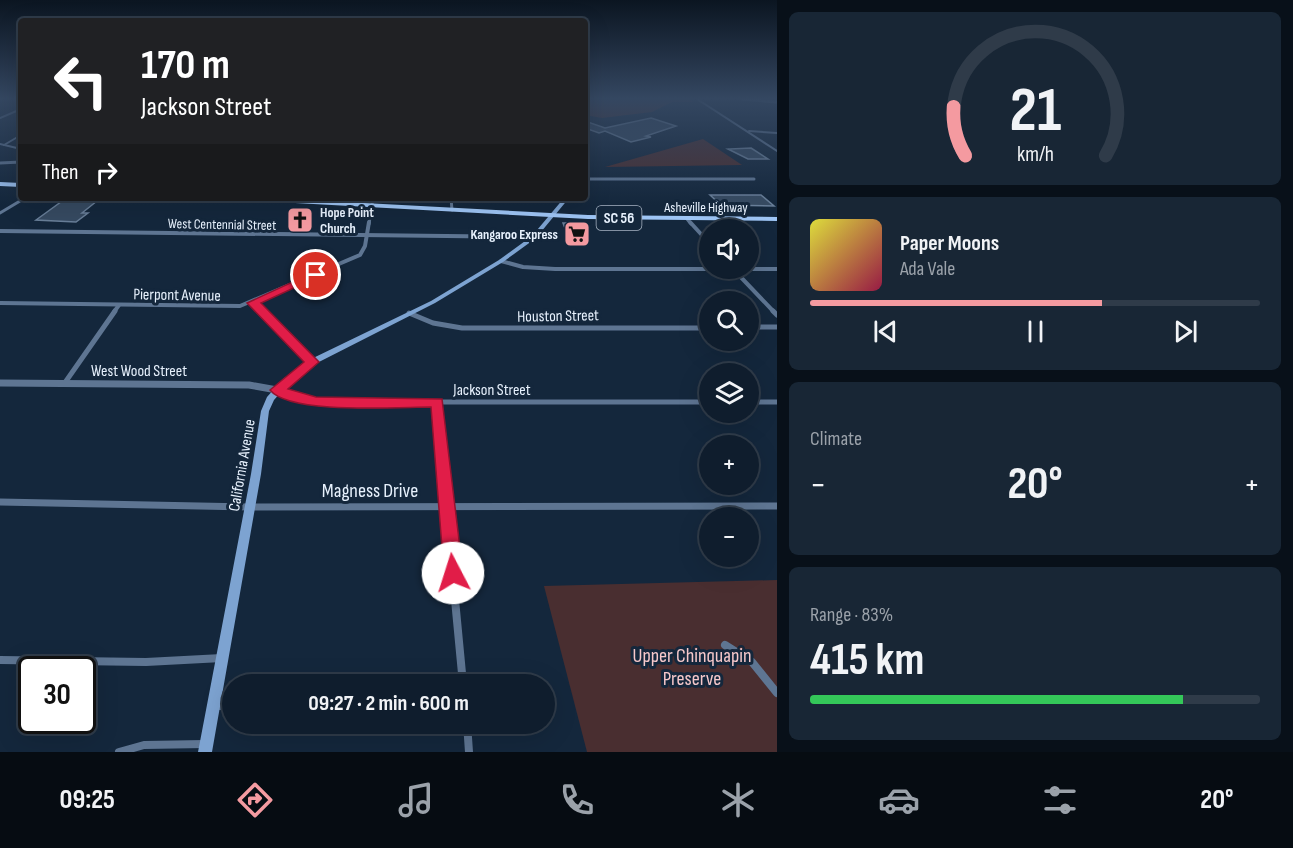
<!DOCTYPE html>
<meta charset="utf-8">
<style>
body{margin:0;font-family:"Sofia Sans Condensed",sans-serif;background:#182635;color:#f1f3f6;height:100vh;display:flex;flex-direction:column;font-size:22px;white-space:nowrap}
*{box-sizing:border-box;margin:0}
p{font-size:20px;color:#9ba2aa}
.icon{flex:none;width:33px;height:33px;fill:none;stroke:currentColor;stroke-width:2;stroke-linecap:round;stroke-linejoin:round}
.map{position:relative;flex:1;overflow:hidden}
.side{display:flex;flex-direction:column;gap:12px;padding:12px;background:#081019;width:516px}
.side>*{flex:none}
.hud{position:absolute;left:18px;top:18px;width:570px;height:183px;border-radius:6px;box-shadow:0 6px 24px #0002,0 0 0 2px #2f3b49;background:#202124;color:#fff;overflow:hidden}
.fabs{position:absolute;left:699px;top:219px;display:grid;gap:12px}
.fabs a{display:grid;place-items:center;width:60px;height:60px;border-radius:50%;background:#0f1d2d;box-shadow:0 6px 24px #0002,0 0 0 2px #2f3b49;font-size:30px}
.speed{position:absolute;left:18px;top:656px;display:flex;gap:12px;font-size:30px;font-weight:700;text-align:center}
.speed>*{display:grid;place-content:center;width:78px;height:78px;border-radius:50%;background:#0f1d2d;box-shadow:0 6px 24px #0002,0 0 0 2px #2f3b49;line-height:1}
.speed .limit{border:3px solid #111;border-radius:9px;background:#fff;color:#111}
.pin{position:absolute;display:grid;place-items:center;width:51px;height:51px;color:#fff;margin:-26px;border:3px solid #fff;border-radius:50%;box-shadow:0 2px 6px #0007}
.me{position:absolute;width:66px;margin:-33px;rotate:355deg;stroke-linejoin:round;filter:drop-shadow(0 0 4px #0008)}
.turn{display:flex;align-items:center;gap:21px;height:126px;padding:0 24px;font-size:27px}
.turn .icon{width:78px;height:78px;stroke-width:2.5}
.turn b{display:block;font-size:42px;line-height:51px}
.then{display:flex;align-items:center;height:57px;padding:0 24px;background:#0003;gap:12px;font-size:22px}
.big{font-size:45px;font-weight:700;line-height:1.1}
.side .widget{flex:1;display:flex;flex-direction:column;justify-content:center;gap:9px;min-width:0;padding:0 21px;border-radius:9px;background:#182635}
.side .dial{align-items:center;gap:0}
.dial svg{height:156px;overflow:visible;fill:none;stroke:#2f3b49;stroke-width:7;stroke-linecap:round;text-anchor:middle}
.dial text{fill:#f1f3f6;stroke:none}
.song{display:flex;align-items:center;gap:18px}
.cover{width:72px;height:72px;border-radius:9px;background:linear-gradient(135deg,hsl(60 70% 55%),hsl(340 70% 35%))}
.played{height:6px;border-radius:3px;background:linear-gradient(90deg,#f49aa0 65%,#2f3b49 65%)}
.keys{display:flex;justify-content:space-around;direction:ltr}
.heat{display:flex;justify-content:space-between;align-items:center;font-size:33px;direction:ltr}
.charge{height:9px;border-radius:4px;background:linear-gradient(90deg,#34c759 83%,#2f3b49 0)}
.trip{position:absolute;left:222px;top:674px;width:333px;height:60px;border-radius:30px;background:#0f1d2d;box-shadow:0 6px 24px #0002,0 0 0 2px #2f3b49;font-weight:700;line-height:60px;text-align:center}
.tab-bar{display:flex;height:96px;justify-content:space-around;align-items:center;background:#060c12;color:#9ba2aa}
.tab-bar .icon{width:42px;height:42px}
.tab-bar .on{color:#f49aa0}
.tab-bar b{font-size:27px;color:#f1f3f6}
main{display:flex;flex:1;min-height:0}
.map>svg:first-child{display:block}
</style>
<main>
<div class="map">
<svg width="777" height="752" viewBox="0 0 777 752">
<rect width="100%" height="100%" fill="#14273c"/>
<g fill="#492e30">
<polygon points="690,99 693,102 672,102 652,112 602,118 585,115 585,100"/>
<polygon points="703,139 742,165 605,167"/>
<polygon points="777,580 777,752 587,752 544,586"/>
</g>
<g fill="#364a61" stroke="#687e98" stroke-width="1.5">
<polygon points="651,118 676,126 646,136 651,137 631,142 605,131 599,133 585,128 585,121 605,128"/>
<polygon points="751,148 768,159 748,159 728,149"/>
<polygon points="710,195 761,195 774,206 721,205"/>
<polygon points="65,199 97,201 82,213 88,213 76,222 36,220"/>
<polygon points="563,223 580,223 585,237 568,236"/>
</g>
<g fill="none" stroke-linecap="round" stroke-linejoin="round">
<g stroke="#5e7592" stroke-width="2">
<polyline points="697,99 777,151"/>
<polyline points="0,118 21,109"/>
<polyline points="749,131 777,133"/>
<polyline points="0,144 21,149"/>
<polyline points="4,145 21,135"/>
</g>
<g stroke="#5e7592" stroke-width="3">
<polyline points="0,163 21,162"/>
<polyline points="585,179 754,179"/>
<polyline points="451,198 452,210"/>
<polyline points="0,213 25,198"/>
<polyline points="687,219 691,224"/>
<polyline points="369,224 373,198"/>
</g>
<g stroke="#5e7592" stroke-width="4">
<polyline points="690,222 710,244"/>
<polyline points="0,231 534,237"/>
<polyline points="501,261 523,267 555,269 777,269"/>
<polyline points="734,270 774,312"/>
<polyline points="253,302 265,312"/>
<polyline points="0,303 240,306 360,255 365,246 369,222"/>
<polyline points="114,312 119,305"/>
</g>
<g stroke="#5e7592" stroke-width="5">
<polyline points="263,311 273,319 286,338 312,362"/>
<polyline points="773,311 777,315"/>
<polyline points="409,313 433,323 462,328 710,328"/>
<polyline points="748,327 777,327"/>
<polyline points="64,384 115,311"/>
<polyline points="277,390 299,399 316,402 710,402"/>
<polyline points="437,402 439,425"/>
<polyline points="748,402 777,402"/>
</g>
<g stroke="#5e7592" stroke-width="7">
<polyline points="439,424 452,569"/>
<polyline points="0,502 249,507 777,506"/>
</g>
<g stroke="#5e7592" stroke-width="8">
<polyline points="452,568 463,684"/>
<polyline points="725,645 752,662 777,693"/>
<polyline points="0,660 146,662 222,658"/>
<polyline points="215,706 232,706"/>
<polyline points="467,723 469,752"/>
<polyline points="119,752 144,745 205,744"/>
</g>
<polyline stroke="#5e7592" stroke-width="3" points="743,99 777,102"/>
<polyline stroke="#5e7592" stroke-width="7" points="0,383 249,385 277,390"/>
<polygon fill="#7da3d1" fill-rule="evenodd" points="564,198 569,198 536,238 503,262 435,303 315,364 289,383 274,400 269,411 261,474 212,752 198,752 251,474 261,411 267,397 283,379 309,360 431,301 499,260 532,236"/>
<g fill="#9ec5f5" fill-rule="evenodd">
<polygon points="0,182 21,183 21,187 0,186"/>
<polygon points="236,198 270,198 588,215 777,217 777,221 588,219 239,200"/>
</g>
</g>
<linearGradient id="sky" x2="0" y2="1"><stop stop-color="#0b1521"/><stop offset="0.48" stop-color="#344761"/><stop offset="1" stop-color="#344761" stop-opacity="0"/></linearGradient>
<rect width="777" height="205" fill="url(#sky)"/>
<path fill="#e11d48" stroke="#92132f" stroke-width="1.5" d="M 312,273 L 322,275 L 261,303 L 319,362 L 288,389 L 316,397 L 442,399 L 463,573 L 460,579 L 453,582 L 446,579 L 444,573 L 431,407 C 398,407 290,415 270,390 L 304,362 L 247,303 Z"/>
<defs>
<symbol id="church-square" viewBox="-11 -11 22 22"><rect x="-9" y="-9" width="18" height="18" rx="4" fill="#f49aa0" stroke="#14273c"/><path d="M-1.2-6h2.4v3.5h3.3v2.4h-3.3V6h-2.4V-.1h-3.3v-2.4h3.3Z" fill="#111"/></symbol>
<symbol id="supermarket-square" viewBox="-11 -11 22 22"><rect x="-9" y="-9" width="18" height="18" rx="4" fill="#f49aa0" stroke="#14273c"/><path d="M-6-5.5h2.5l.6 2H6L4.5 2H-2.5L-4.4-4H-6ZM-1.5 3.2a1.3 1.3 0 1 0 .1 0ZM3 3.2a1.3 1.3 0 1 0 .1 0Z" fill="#111"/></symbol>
</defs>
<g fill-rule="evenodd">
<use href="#church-square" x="285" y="205" width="30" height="30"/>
<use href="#supermarket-square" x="562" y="219" width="30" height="30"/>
</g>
<g text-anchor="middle" stroke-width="6" stroke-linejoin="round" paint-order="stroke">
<g font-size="14" fill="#e7f1fd" stroke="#14273c">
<text x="706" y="212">Asheville Highway</text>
<text transform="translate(222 224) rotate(1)" y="5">West Centennial Street</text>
</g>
<g font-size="14" font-weight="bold" fill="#e7f1fd" stroke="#14273c" text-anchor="start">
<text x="320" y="217">Hope Point<tspan x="320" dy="16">Church</tspan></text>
<text x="558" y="239" text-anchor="end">Kangaroo Express</text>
</g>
<rect fill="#14273c" stroke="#a8b4c3" stroke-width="1.5" x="596.5" y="206" width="45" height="24" rx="4.5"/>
<g font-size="15" font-weight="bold" fill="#e7f1fd">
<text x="619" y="223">SC 56</text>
</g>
<g font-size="16" fill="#e7f1fd" stroke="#14273c">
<text transform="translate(177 294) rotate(1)" y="6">Pierpont Avenue</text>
<text transform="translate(558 315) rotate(-1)" y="6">Houston Street</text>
<text x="139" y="376">West Wood Street</text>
<text x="492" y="395">Jackson Street</text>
<text transform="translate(241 465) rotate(-80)" y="6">California Avenue</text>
</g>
<g font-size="20" fill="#e7f1fd" stroke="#14273c">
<text x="370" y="497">Magness Drive</text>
</g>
<g font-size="20" fill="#f6c8ca" stroke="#14273c">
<text x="692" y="662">Upper Chinquapin<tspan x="692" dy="23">Preserve</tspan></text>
</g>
</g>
</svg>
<div class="fabs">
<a><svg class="icon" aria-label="sound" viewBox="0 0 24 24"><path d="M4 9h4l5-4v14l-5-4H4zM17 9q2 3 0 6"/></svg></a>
<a><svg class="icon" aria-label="search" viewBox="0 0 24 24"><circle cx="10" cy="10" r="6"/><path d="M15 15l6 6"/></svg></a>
<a><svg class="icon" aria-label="layers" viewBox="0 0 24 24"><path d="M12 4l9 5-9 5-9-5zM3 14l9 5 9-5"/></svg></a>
<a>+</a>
<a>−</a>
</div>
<div class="speed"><div class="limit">30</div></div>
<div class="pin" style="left:316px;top:275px;background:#d93025"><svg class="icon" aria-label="arrive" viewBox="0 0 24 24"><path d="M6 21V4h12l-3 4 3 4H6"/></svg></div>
<svg class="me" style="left:453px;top:573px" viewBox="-20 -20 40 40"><circle r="19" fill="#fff"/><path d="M0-13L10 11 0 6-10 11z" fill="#e11d48"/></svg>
<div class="trip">09:27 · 2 min · 600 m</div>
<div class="hud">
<div class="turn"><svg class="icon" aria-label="left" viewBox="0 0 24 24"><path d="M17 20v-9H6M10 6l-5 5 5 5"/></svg><div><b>170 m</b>Jackson Street</div></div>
<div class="then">Then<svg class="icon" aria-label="right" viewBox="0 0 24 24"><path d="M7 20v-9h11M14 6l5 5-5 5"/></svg></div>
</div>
</div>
<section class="side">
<div class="widget dial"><svg viewBox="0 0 100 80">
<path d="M14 69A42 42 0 1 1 86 69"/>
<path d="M14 69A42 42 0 0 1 8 44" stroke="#f49aa0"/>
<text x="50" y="56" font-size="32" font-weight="700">21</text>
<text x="50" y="72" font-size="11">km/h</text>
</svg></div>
<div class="widget">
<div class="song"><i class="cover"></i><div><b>Paper Moons</b><p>Ada Vale</p></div></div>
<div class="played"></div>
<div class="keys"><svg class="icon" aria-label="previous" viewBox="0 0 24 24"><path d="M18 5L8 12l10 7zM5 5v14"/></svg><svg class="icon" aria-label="pause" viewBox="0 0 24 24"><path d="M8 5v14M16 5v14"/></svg><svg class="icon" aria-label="next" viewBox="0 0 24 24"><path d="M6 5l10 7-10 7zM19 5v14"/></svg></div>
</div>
<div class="widget"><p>Climate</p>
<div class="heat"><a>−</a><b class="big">20°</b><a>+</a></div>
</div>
<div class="widget"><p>Range · 83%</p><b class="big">415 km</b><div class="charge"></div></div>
</section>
</main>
<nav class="tab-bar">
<b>09:25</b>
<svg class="icon on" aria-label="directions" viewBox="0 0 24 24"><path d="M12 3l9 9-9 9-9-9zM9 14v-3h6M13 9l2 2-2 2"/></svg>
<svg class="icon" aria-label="music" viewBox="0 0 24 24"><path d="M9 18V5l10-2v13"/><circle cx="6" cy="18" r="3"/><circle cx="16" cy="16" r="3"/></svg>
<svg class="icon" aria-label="phone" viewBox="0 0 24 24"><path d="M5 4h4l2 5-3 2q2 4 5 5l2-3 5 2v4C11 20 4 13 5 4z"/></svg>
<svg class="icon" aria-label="climate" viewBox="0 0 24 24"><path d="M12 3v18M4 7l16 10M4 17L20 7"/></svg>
<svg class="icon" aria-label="car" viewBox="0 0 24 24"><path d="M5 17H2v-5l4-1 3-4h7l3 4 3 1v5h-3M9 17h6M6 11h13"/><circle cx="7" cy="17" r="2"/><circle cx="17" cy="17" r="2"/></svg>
<svg class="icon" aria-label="filters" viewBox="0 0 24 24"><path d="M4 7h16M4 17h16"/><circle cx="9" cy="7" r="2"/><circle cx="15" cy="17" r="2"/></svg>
<b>20°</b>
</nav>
